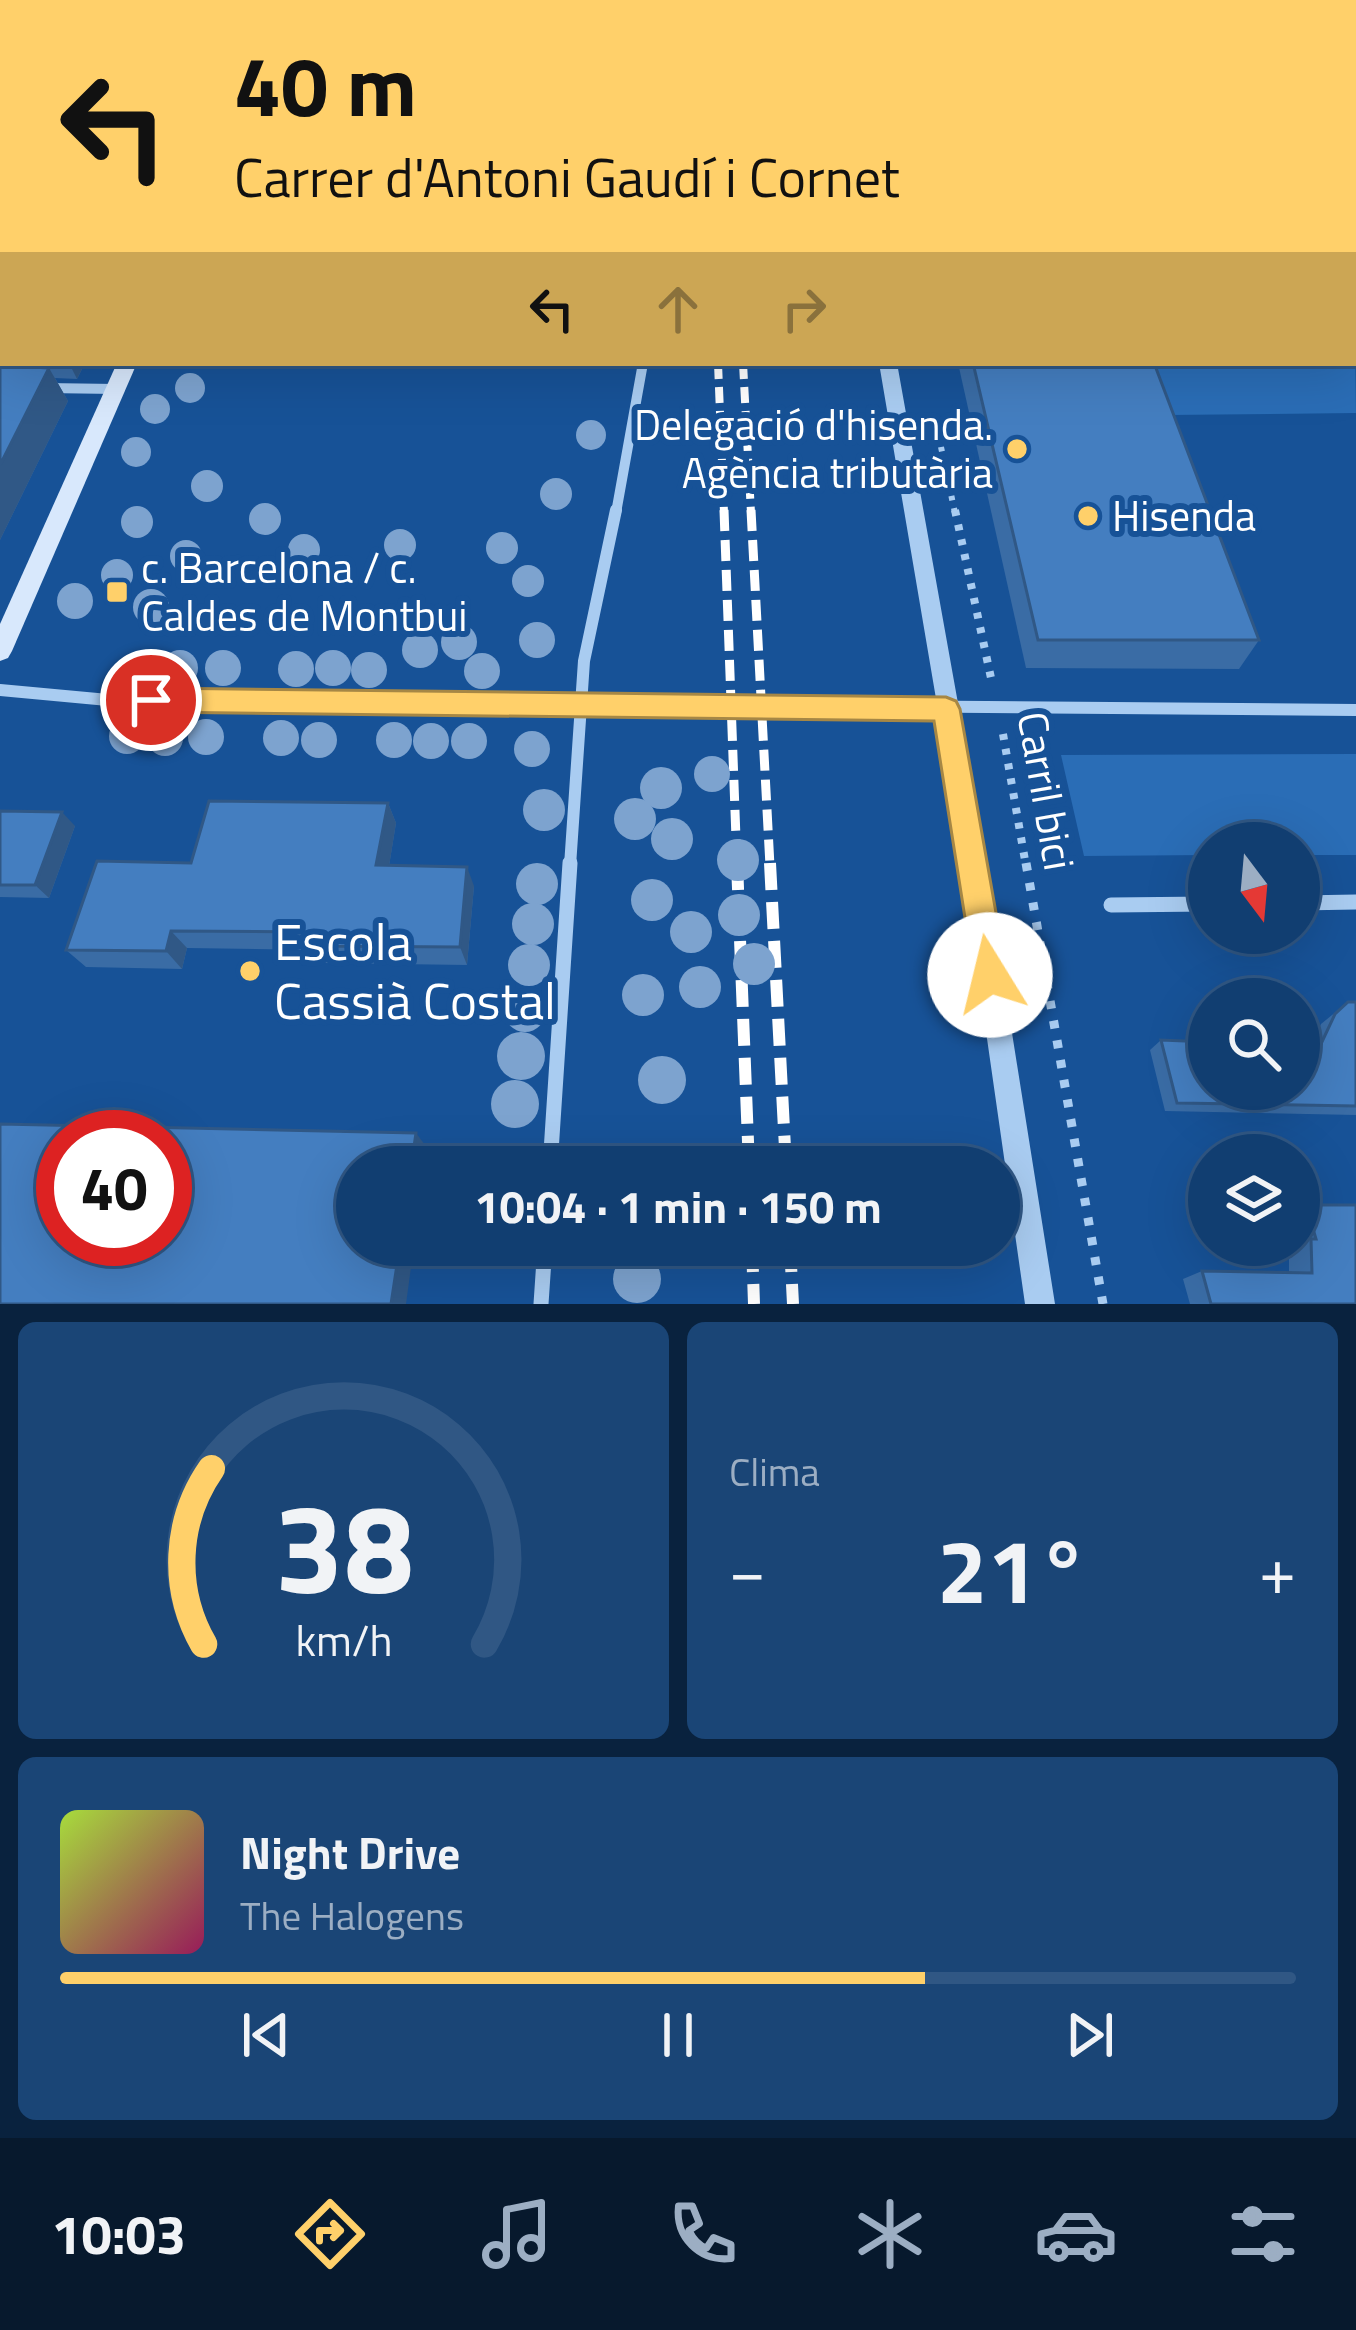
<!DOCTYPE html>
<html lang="es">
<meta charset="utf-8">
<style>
body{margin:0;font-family:"Titillium Web",sans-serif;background:#1a4576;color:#f1f3f6;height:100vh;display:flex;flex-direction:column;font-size:45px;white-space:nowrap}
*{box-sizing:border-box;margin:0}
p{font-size:39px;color:#9caec3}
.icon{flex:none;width:66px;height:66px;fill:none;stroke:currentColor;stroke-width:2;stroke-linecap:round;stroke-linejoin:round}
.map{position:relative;height:1304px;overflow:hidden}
.side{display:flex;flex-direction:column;gap:18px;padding:18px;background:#09223e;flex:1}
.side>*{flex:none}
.guide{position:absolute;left:0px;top:0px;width:1356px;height:366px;box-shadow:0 12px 48px #0002,0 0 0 3px #305784;background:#ffd06a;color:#111;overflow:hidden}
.needle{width:78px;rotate:164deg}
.buttons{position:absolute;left:1188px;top:822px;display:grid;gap:24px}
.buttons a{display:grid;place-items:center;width:132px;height:132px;border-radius:50%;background:#113e71;box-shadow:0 12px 48px #0002,0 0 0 3px #305784;font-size:60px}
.speed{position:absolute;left:36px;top:1110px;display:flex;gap:24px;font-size:60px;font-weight:700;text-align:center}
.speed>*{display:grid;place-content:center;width:156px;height:156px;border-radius:50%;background:#113e71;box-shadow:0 12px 48px #0002,0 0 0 3px #305784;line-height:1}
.speed .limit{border:18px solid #d22;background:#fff;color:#111}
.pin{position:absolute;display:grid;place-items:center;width:102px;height:102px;color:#fff;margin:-51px;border:6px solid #fff;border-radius:50%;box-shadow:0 3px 12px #0007}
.me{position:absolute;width:132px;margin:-66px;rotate:351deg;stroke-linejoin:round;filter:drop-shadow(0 0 9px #0008)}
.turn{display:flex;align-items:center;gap:42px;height:252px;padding:0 36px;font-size:54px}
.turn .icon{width:156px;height:156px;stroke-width:2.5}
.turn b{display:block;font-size:84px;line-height:102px}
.lanes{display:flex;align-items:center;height:114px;padding:0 36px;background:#0003;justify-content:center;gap:60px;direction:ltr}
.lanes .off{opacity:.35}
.big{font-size:90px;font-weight:700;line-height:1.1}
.side .widget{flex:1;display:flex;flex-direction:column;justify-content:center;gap:18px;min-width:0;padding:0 42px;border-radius:18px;background:#1a4576}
.side .dial{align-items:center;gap:0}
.dial svg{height:312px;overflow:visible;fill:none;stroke:#305784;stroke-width:7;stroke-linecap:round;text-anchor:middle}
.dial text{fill:#f1f3f6;stroke:none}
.song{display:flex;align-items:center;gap:36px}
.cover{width:144px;height:144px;border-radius:18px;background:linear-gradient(135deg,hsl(80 70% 55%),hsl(330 70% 35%))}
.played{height:12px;border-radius:6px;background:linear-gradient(90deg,#ffd06a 70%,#305784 70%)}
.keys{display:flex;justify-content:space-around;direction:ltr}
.heat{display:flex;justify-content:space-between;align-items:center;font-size:66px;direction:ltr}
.side .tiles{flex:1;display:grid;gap:18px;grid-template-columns:1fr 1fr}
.widget:last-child{grid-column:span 2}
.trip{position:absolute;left:336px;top:1146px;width:684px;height:120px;border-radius:60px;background:#113e71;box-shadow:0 12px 48px #0002,0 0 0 3px #305784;font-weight:700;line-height:120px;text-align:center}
.dock{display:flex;height:192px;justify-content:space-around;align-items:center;background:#07192d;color:#9caec3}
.dock .icon{width:84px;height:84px}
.dock .active{color:#ffd06a}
.dock b{font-size:54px;color:#f1f3f6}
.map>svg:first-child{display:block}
</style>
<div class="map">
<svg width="1356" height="1304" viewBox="0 0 1356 1304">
<rect width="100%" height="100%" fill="#175297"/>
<g fill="#2a6db6">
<polygon points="1353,184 1356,413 1168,415 1148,363 1353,363"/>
<polygon points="1356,754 1356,855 1299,855 1299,843 1209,843 1209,855 1084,856 1061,755"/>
</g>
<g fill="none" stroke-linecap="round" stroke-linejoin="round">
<polyline stroke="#a9ccf1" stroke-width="6" stroke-dasharray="4.5 8" stroke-linecap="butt" points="941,447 955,513"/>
<g stroke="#a9ccf1" stroke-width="8" stroke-dasharray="6 9" stroke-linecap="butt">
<polyline points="955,510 991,678"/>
<polyline points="1003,734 1026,866"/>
</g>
<polyline stroke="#a9ccf1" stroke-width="9" stroke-dasharray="8 12" stroke-linecap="butt" points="1026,863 1103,1304"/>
<polyline stroke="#a9ccf1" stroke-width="8" points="1353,112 1356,117"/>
<g stroke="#a9ccf1" stroke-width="10">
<polyline points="45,388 116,389"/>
<polyline points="616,513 643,363"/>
</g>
<g stroke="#a9ccf1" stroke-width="12">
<polyline points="0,690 108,700 1356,710"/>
<polyline points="570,866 584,661 616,510"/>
</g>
<g stroke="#a9ccf1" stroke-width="15">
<polyline points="1299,903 1356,902"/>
<polyline points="1111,905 1209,904"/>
<polyline points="550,1167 570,863"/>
<polyline points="541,1304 545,1245"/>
</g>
<g fill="#a9ccf1" fill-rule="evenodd">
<polygon points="821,0 833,0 834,3 822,3"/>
<polygon points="879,363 897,363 973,787 1055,1304 1025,1304 951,787"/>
</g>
<polygon fill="#d8e8fc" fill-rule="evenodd" points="117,363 137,363 12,651 8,658 0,661 0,624"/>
<g stroke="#fff" stroke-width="8" stroke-dasharray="16 8" stroke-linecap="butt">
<polyline points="718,363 724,513"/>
<polyline points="743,363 751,513"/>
</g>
<g stroke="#fff" stroke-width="9" stroke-dasharray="21 9" stroke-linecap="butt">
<polyline points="724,510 737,866"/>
<polyline points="751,510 770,866"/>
</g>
<g stroke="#fff" stroke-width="12" stroke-dasharray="27 12" stroke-linecap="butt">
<polyline points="737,863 749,1167"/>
<polyline points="770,863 786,1167"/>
<polyline points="752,1245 754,1304"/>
<polyline points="790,1245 793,1304"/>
</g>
</g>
<g fill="#7da3cf">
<circle cx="190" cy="388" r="15"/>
<circle cx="155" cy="409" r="15"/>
<circle cx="591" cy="435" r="15"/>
<circle cx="136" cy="452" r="15"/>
<circle cx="207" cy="486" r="16"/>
<circle cx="556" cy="494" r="16"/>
<circle cx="265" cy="519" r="16"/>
<circle cx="137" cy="522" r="16"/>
<circle cx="400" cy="545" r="16"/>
<circle cx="502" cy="548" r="16"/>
<circle cx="304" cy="550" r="16"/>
<circle cx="186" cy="556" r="16"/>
<circle cx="117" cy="575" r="16"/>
<circle cx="528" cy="581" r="16"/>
<circle cx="75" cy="601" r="18"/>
<circle cx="151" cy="607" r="18"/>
<circle cx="537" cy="640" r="18"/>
<circle cx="459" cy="642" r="18"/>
<circle cx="420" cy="650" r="18"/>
<circle cx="180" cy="668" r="18"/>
<circle cx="223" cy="668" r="18"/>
<circle cx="333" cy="668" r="18"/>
<circle cx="296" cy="669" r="18"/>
<circle cx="369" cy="670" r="18"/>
<circle cx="482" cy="671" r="18"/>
<circle cx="127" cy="736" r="18"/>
<circle cx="206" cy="737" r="18"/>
<circle cx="165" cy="738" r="18"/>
<circle cx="281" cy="738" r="18"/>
<circle cx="319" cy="740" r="18"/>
<circle cx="394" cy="740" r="18"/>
<circle cx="431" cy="741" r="18"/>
<circle cx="469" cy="741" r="18"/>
<circle cx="532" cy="749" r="18"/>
<circle cx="712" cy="774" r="18"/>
<circle cx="661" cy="788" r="21"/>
<circle cx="544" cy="810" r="21"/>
<circle cx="635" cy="819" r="21"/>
<circle cx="672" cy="839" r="21"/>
<circle cx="738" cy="860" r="21"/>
<circle cx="537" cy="884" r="21"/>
<circle cx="652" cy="900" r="21"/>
<circle cx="739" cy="915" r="21"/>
<circle cx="533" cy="924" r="21"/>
<circle cx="691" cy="932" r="21"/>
<circle cx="754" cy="964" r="21"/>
<circle cx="529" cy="965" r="21"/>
<circle cx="700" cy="987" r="21"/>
<circle cx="643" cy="995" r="21"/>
<circle cx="525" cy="1011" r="21"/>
<circle cx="521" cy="1056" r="24"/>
<circle cx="662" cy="1080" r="24"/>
<circle cx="515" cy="1104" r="24"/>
<circle cx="637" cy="1279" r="24"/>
</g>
<g fill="#3a6ca5">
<polygon points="0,0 129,0 127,3 3,3 3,24 0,24"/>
<polygon points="1065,0 1356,0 1356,88 1353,88 1353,3 1066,3"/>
<polygon points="0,107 3,107 3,363 85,363 77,379 55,378 68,401 0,540"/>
<polygon points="958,363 1154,363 1259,640 1239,669 1026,668"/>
<polygon points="388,803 396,823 389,866 474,886 467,965 325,963 316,950 187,948 182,969 86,967 66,950 191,863"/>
<polygon points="0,811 75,826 49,898 0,897"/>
<polygon points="1348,1002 1356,1002 1356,1115 1165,1111 1150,1050 1161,1040 1312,1044 1321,1024"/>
<polygon points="1306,1205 1356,1304 1190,1304 1183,1279 1202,1271 1289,1273 1289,1247 1293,1245 1299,1245 1299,1208"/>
</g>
<g fill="#305886">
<polygon points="100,0 129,0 127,3 101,3"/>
<polygon points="69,363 85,363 77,379"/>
<polygon points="49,368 68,401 0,540 0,465"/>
<polygon points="388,803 396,823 386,885 376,865"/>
<polygon points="62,812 75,826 49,898 35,885"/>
<polygon points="467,867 474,886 467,965 460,947"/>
<polygon points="171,931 187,948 182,969 166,951"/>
<polygon points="416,1133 428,1149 425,1167 411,1167"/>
<polygon points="400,1245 414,1245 406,1304 391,1304"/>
</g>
<g fill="#447ec0" stroke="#305886" stroke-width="3" fill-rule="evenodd">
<rect x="416" y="0" width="222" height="3"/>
<polygon points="1082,0 1356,0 1356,61 1353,61 1353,3 1083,3"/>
<rect x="0" y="107" width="3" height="238"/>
<polygon points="973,363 1154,363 1259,640 1038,640"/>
<polygon points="0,365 49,368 0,465"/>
<polygon points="209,801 388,803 376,865 467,867 460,947 313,946 315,932 171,931 166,951 66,950 97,861 191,863"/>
<polygon points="0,811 62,812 35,885 0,885"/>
<polygon points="1348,1002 1356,1002 1356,1106 1177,1103 1161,1040 1209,1042 1209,1089 1299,1089 1299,1044 1321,1044 1335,1014"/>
<path d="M 0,1124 L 416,1133 L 411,1167 L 357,1167 L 357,1245 L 400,1245 L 391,1304 L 0,1304 ZM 63,1137 L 165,1137 L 165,1239 L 63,1239 Z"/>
<polygon points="1306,1205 1356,1205 1356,1304 1211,1304 1202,1271 1312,1273 1311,1239 1316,1239"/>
</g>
<polygon fill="#ffd06a" stroke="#a68745" stroke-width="3" points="151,688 946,697 956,701 960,709 1007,975 1002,986 990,991 979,986 974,975 934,721 151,712 141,708 137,700 141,692"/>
<g fill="#ffd06a" stroke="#175297" stroke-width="4.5">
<circle cx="1017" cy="449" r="12"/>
<circle cx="1088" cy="516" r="12"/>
<rect x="105" y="580" width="24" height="24" rx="6"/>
<circle cx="250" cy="971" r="12"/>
</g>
<g text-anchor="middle" stroke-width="12" stroke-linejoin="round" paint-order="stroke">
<g font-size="42" fill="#fff" stroke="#175297" text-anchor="start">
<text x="993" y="440" text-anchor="end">Delegació d'hisenda.<tspan x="993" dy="48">Agència tributària</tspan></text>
<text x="1112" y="531">Hisenda</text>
<text x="141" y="583">c. Barcelona / c.<tspan x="141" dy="48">Caldes de Montbui</tspan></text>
</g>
<g font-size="42" fill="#fff" stroke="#175297">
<text transform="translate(1046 791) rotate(80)" y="15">Carril bici</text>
</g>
<g font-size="51" fill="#fff" stroke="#175297" text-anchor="start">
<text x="274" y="960">Escola<tspan x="274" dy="59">Cassià Costal</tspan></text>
</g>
</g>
</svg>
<div class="buttons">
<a><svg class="needle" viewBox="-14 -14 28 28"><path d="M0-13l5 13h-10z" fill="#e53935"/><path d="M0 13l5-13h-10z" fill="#9caec3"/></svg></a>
<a><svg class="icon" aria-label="search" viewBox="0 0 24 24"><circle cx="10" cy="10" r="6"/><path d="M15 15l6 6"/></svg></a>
<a><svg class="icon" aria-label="layers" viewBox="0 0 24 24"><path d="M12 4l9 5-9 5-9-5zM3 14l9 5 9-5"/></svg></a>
</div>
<div class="speed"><div class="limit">40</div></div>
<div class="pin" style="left:151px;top:700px;background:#d93025"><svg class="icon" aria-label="arrive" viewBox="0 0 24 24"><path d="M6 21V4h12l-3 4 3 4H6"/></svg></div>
<svg class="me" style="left:990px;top:975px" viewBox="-20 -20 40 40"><circle r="19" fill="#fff"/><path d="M0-13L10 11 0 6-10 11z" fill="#ffd06a"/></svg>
<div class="trip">10:04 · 1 min · 150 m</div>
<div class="guide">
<div class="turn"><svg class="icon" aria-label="left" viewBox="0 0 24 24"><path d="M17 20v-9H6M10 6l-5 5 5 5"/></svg><div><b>40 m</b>Carrer d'Antoni Gaudí i Cornet</div></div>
<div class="lanes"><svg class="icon" aria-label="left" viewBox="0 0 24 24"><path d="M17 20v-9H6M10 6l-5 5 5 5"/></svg><svg class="icon off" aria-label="ahead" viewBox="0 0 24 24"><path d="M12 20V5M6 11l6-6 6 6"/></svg><svg class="icon off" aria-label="right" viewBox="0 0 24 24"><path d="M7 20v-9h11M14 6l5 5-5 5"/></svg></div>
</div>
</div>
<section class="side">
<div class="tiles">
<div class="widget dial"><svg viewBox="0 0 100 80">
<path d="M14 69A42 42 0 1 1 86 69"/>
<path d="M14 69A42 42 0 0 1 16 24" stroke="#ffd06a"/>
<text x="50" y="56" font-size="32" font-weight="700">38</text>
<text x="50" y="72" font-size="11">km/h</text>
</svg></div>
<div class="widget"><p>Clima</p>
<div class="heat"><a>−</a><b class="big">21°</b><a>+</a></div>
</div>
<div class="widget">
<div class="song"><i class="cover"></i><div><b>Night Drive</b><p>The Halogens</p></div></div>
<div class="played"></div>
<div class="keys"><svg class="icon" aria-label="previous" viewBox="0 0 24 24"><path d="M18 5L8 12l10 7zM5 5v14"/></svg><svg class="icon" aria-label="pause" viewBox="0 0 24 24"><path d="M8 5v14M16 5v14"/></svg><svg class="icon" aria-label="next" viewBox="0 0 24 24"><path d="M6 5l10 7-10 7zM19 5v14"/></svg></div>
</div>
</div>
</section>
<nav class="dock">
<b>10:03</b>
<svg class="icon active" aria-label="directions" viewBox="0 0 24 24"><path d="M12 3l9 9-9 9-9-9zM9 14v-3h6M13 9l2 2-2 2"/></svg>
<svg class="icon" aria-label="music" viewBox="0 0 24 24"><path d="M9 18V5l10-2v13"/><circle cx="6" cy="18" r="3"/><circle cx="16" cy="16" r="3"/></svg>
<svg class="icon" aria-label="phone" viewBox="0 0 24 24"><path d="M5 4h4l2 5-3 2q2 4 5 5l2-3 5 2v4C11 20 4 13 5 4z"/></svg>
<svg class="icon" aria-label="climate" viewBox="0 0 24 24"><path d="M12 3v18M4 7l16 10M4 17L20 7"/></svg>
<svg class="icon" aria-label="car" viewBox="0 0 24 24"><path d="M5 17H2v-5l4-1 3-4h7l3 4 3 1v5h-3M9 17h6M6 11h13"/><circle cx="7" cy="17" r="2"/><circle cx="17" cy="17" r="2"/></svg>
<svg class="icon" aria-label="filters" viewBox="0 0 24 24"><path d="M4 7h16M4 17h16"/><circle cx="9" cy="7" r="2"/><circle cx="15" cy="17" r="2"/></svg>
</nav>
